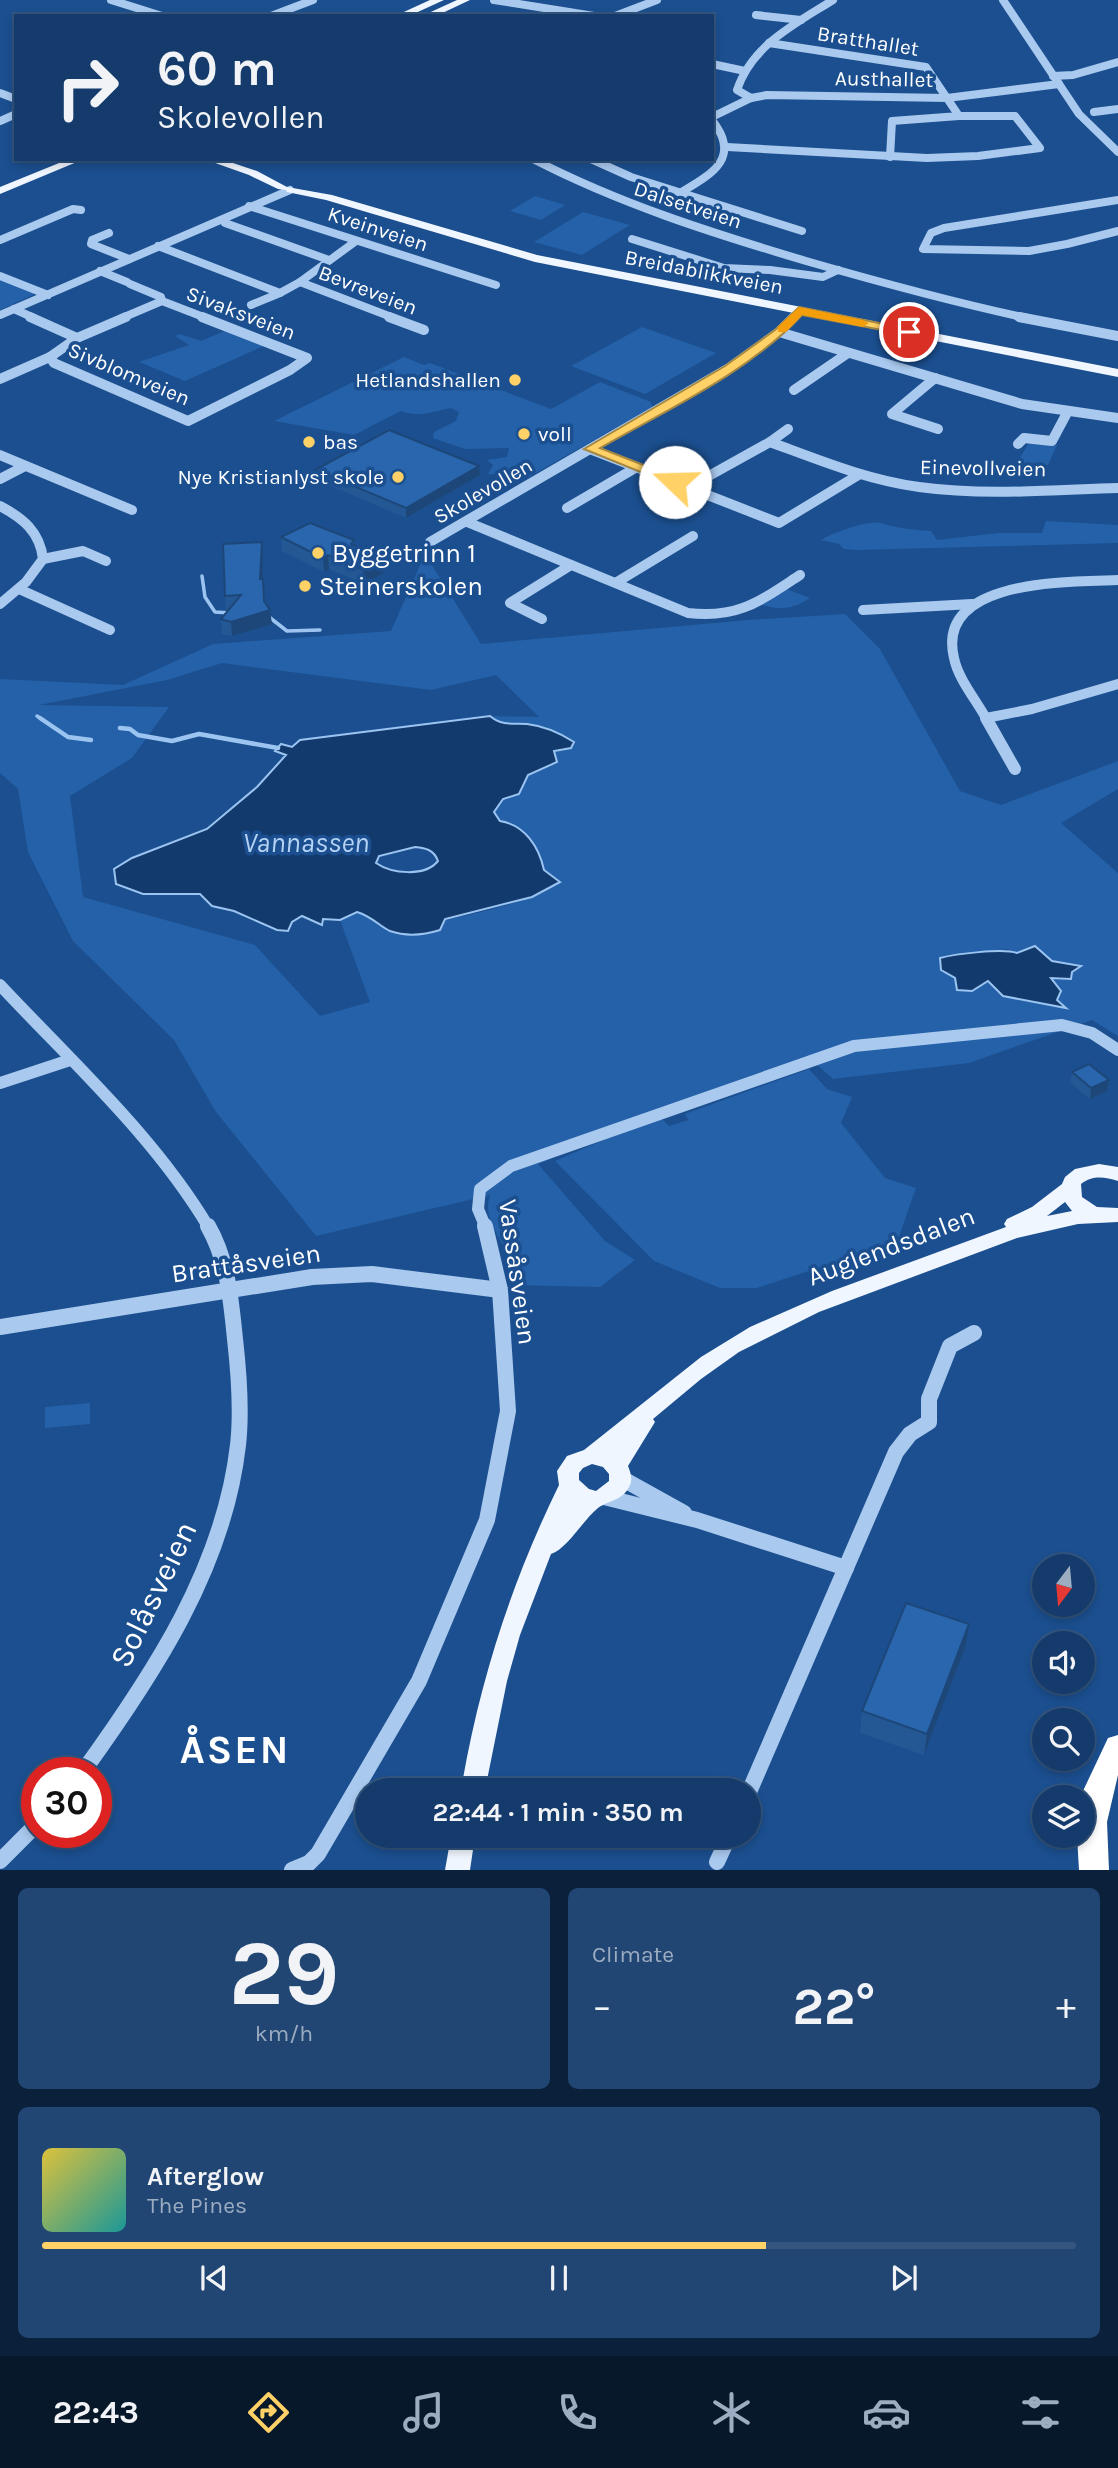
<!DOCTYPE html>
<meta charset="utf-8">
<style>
body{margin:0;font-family:Karla,sans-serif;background:#214673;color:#f1f3f6;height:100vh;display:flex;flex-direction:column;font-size:26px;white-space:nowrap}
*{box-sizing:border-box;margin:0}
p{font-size:23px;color:#9dadc1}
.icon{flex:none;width:38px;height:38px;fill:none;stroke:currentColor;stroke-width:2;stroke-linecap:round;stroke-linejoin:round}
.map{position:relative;height:1870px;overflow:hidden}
.side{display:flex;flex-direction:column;gap:18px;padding:18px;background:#0b203b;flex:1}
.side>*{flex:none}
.banner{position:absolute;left:14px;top:14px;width:700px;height:147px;border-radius:0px;box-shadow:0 4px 10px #0003,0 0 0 2px #33557e;background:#143b6b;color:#f1f3f6;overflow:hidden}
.needle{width:46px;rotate:196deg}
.controls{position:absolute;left:1032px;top:1554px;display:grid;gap:14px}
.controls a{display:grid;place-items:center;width:63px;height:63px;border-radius:50%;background:#143b6b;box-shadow:0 4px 10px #0003,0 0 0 2px #33557e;font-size:35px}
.speed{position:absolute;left:21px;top:1757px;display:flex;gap:14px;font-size:35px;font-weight:700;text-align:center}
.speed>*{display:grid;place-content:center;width:91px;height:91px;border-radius:50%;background:#143b6b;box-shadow:0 4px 10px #0003,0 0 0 2px #33557e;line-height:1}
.speed .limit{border:10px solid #d22;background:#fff;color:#111}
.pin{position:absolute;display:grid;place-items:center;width:60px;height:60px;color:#fff;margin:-30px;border:4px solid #fff;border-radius:50%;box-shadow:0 2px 7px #0007}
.me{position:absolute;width:77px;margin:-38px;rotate:291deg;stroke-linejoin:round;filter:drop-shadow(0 0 5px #0008)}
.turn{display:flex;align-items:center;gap:24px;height:147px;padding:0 28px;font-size:32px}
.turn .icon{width:91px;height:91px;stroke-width:2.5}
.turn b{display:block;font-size:49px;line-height:60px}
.big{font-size:52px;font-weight:700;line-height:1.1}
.side .card{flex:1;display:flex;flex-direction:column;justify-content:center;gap:10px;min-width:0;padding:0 24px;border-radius:10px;background:#214673}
.side .dial{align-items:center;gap:0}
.dial b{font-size:91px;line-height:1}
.song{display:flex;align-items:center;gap:21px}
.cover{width:84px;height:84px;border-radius:10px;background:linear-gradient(135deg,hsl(50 70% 55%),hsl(180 70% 35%))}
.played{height:7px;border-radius:4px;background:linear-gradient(90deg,#ffd166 70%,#33557e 70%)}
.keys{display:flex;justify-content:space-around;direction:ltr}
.heat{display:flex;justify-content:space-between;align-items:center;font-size:38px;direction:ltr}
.side .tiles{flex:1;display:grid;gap:18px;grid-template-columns:1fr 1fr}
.card:last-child{grid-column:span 2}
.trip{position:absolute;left:355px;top:1778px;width:406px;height:70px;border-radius:35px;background:#143b6b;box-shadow:0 4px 10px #0003,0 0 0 2px #33557e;font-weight:700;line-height:70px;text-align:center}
.tab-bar{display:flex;height:112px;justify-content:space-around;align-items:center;background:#08182b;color:#9dadc1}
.tab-bar .icon{width:49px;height:49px}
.tab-bar .on{color:#ffd166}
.tab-bar b{font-size:32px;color:#f1f3f6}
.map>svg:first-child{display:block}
</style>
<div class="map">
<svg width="1118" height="1870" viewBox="0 0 1118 1870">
<rect width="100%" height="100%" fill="#1b4f8f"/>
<g fill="#2461a8" fill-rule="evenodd">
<polygon points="535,196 565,205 541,220 510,211"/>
<polygon points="583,212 630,225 582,255 534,242"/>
<polygon points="0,278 34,292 33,295 0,310"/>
<polygon points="642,327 716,353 645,394 571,366"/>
<polygon points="227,330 266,345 185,381 139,362 189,345 175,336 180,334 201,341"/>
<path d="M 404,357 L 424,365 L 430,363 L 551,409 L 600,382 L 651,402 L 652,407 L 529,477 L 488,474 L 493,465 L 487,460 L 507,457 L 509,448 L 465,449 L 433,438 L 434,432 L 456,421 L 459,412 L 451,408 C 431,412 421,418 401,411 L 354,435 L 274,421 Z"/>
<polygon points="1030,441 1057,445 1048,465 1016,464"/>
<path d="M 1046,521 L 1118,525 L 1118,543 L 857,550 L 844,549 L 839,544 L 821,540 C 832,533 868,520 880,523 C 897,528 913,530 931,531 L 937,540 L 998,533 L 1042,533 Z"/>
<path d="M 425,554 L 481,644 L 748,620 L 845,614 L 880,649 L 960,791 L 1001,805 L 1118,761 L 1118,789 L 1061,823 L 1118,873 L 1118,1036 L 1092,1020 L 969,1063 L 833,1079 L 807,1056 L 554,1146 L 551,1159 L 538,1164 L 605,1241 L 635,1260 L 600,1287 L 511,1285 C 509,1275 510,1261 506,1252 C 497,1231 483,1218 490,1195 L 316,1236 L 216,1112 L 174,1040 L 73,941 L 28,852 L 18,789 L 0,773 L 0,679 L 123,685 L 213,644 L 391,631 ZM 222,663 L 431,690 L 496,675 L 539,717 L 490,716 L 499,723 L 528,724 L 557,762 L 528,775 L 519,794 L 503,799 L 494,812 L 544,870 L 546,890 C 498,913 441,920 390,931 L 372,917 L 357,912 L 340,920 L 370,1002 L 320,1016 L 255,945 L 83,897 L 70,796 L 132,758 L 169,707 L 39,705 L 167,680 ZM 1007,949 L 1017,953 L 1028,951 L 1052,961 L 1079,966 L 1072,972 L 1050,978 L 1057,1000 L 1065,1007 L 988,981 L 972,991 L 958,990 L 955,978 L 974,955 Z"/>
<path d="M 784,588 L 810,598 C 793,609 780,611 760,604 Z"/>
<polygon points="809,1069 827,1089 852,1097 841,1123 885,1178 916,1188 897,1242 757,1288 720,1288 654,1261 555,1161 659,1116 669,1126 688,1120 685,1114"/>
<polygon points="90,1403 90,1424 45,1428 45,1407"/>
</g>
<g fill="#123a6d" stroke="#9cc4f0" stroke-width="2" fill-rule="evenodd">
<path d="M 490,716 C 502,726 512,723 527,724 C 544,726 560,733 574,742 L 571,748 L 554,751 L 557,762 L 528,775 L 519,794 L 503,799 L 494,812 L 500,821 C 525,825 539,847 544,870 L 560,882 L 532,897 L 445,919 L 440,930 C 424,935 407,937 390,931 C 379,926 373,917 357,912 L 340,920 L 323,919 L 322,925 L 302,916 L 292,922 L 288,931 L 277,930 L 234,911 L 212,906 L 200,894 L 143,894 L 116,884 L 114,869 L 132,858 L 207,829 L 257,787 L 286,755 L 275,751 L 281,744 L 292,747 L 300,740 ZM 415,847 C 426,848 434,850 438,861 C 425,877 392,874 376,863 L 379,856 Z"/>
<path d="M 1035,946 L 1052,961 L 1081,966 L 1072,972 L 1071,979 L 1051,978 L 1061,991 L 1057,1000 L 1066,1008 L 1003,996 L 988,981 L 972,991 L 957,990 L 955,978 L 941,970 L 940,958 C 955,954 1003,948 1017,953 Z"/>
</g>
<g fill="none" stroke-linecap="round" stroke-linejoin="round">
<g stroke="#9cc4f0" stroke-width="3.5">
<polyline points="202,576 205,597 215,612 231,613"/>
<polyline points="269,617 287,631 320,630"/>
<polyline points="37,716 43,720"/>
</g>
<g stroke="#9cc4f0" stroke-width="4.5">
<polyline points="40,718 68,737 91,740"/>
<polyline points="120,728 130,729 138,735 172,741 199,734 278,748"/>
</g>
<g stroke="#a9c9ee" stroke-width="8">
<polyline points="111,0 162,16"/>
<polyline points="494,0 594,16"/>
<polyline points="1003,0 1079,114 1118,152"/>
<polyline points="756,15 801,20"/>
<polyline points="271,16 313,0"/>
<polyline points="615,16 657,0"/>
<polyline points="769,43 926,67 959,116 892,121 890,157"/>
<polyline points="712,64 745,71"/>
<polyline points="1053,76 1073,75 1118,62"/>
<polyline points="0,93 16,99"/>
<path d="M 751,98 L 737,90 C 752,45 795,24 833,0"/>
<polyline points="1094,112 1118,109"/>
<polyline points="712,117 751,98 767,95 947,98 1059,84"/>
<polyline points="0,121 16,114"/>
<polyline points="727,147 927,158 978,156 1040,148 1015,116 959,116"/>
<path d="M 533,159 C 620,204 712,233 806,261 C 879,282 952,302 1027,318"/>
<polyline points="591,159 631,177 802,231"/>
<path d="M 680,193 C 712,174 742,158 712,120"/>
<polyline points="1118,200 944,228 931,233 923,249 1029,251 1067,244 1118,231"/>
<polyline points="249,206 496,285"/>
<polyline points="225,223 329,260"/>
<polyline points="109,233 92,240 91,244 129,259"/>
<polyline points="632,239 724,268 770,270 823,277 838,270"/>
<polyline points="0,240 73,209 81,210"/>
<polyline points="356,241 300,282 394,318"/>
<polyline points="158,246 280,293 300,282"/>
<polyline points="100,271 127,282"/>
<polyline points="0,276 48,295"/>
<polyline points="130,284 161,297 162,301"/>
<polyline points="251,305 280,293"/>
<polyline points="14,309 34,318"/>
<polyline points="0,315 290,190"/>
<polyline points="122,318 162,301 206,318"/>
<polyline points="792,318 799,311"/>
</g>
<g stroke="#a9c9ee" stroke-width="10">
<polyline points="30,317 77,338"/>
<polyline points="389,317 424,330"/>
<polyline points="1019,317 1118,336"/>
<polyline points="779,332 1022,404 1118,418"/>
<polyline points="77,338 50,357 54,363 188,421 290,370 307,358 202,317"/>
<polyline points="77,338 126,317"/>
<polyline points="935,378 892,414 938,429"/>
<polyline points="0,379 50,357"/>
<polyline points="794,390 848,353"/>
<polyline points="770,442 788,429"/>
<polyline points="1018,444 1024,438 1052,441 1068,411"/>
<polyline points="590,449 779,523 860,474"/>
<polyline points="0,455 132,510"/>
<polyline points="0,479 25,466"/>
<path d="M 689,487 L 770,442 C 819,460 867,480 919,487 C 985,496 1052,490 1118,488"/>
<path d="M 0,506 C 23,518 40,532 43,559 L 26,582 L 0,604"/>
<polyline points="567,508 637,467"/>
<path d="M 467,522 L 688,613 C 738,619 760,601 800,575"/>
<polyline points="430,542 729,368 779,332 794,317"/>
<polyline points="43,559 83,551 106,561"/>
<polyline points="617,582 693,536"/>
<polyline points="19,589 110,630"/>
<polyline points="863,610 972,604"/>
<polyline points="542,619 510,603 571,565"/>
<polyline points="986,718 1032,709 1118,684"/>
<path d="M 987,720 C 977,701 958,679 954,658 C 935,579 1067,582 1118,580"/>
</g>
<g stroke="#a9c9ee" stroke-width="12">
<polyline points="986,718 1015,769"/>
<path d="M 0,985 C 72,1062 155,1137 209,1228"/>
<polyline points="0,1083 70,1060"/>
<polyline points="486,1228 478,1209 480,1189 511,1166 854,1046 1062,1025 1092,1033 1118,1050"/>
</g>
<g stroke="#a9c9ee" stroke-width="16">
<polyline points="0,1327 312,1277 372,1274 500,1290"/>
<polyline points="621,1478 684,1513"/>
<polyline points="604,1497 697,1520 846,1568"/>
<path d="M 82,1773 C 153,1675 224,1568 238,1445 C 242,1410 239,1374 235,1339 C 231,1300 228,1261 208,1226"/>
<polyline points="749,1792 896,1452 910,1434 929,1422 929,1399 950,1346 974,1333"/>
<polyline points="0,1861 37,1824"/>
<polyline points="717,1862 729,1836"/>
<polyline points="292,1870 309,1863 318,1854 419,1681 487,1520 508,1411 500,1290 485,1226"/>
</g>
<g fill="#f0f6ff" fill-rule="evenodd">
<polygon points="430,0 444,0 409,16 395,16"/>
<polygon points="457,0 470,0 436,16 422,16"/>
<polygon points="69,159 84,159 0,194 0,187"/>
<polygon points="204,159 221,159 257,171 287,187 332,195 537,255 1118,369 1118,377 535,262 326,200 287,192 286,190 278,189 249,175"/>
<path d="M 1099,1164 L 1118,1167 L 1118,1181 C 1104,1177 1093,1175 1081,1184 L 1082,1197 L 1097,1207 L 1118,1208 L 1118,1222 L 1078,1224 L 1017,1238 L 819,1312 L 739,1352 L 701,1379 L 653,1419 L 655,1422 L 628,1466 C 631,1473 633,1481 629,1487 C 622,1501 609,1500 598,1508 C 583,1520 567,1549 551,1554 L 520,1635 L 507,1681 L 485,1790 L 461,1790 C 479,1683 511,1583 559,1485 L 557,1471 L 567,1456 L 584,1450 L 701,1357 L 750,1327 L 832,1291 L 1006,1227 L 1004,1224 L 1007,1219 L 1032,1207 L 1062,1184 L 1065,1177 L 1075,1169 ZM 1065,1202 L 1072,1211 L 1047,1216 ZM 592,1464 L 603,1467 L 609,1474 L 609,1481 L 596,1491 L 589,1489 L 579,1480 L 579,1473 L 583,1468 Z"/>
<polygon points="451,1836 475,1836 470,1870 445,1870"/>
</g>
<polygon fill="#fff" fill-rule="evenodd" points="1118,1735 1118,1775 1107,1822 1109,1870 1079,1870 1077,1836 1083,1836 1083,1791 1108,1738"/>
</g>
<g fill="#245895">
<polygon points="479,466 480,475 406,518 315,479 315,470"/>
<polygon points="281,537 354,540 354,545 384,558 385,572 364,584 329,569 324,572 282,551"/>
<polygon points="263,556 262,579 265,602 272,624 232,636 222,634 221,619 229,610 226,610 225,596"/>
<polygon points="1072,1072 1109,1080 1107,1091 1090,1099 1070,1082"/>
<polygon points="969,1624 966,1645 924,1755 860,1733 862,1711"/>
</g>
<g fill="#1d4779">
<polygon points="479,466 480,475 406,518 406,508"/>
<polygon points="262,542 263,556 262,593 260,579"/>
<polygon points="328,555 329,569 324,572 323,558"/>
<polygon points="384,558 385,572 364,584 363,570"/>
<polygon points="270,610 272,624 232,636 231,622"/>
<polygon points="1109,1080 1107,1091 1090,1099 1091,1088"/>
<polygon points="969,1624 966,1645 924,1755 927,1734"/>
</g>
<g fill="#2a66ad" stroke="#1d4779" stroke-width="2">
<polygon points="389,430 479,466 406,508 315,470"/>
<polygon points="310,523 354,540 351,544 384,558 363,570 328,555 323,558 281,537"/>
<polygon points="262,542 260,579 263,579 264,601 270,610 231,622 221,619 241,595 225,596 223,544"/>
<polygon points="1089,1064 1109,1080 1091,1088 1072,1072"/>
<polygon points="906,1603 969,1624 927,1734 862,1711"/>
</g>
<path fill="#ffd166" stroke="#a68842" stroke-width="2" d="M 799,307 L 909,329 L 915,332 L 909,335 L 802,315 C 748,373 668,409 600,448 L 679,479 L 679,484 L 670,484 L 584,449 L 725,366 L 775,330 Z"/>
<polygon fill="#f59e0b" points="799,307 863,320 869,323 863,327 802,315 786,332 778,332 778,327"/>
<g fill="#ffd166" stroke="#1b4f8f" stroke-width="2.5">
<circle cx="515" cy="380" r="7"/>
<circle cx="524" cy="434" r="7"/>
<circle cx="309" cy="442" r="7"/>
<circle cx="398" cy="477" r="7"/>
<circle cx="318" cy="553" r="7"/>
<circle cx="305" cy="586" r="7"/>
</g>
<g text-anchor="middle" stroke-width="7" stroke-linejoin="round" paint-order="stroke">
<g font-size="21" fill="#fff" stroke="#1b4f8f">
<text transform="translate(868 41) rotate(9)" y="7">Bratthallet</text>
<text transform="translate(884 79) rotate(1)" y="7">Austhallet</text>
<text transform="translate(688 205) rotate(18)" y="7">Dalsetveien</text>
<text transform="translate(378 229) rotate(18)" y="7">Kveinveien</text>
<text transform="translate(704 272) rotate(11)" y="7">Breidablikkveien</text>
<text transform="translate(368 290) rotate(21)" y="7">Bevreveien</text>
<text transform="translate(241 313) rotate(21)" y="7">Sivaksveien</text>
<text transform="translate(129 374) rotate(23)" y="7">Sivblomveien</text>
<text transform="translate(983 468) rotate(1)" y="7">Einevollveien</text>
<text transform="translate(483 491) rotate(-30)" y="7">Skolevollen</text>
</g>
<g font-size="21" fill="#fff" stroke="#1b4f8f" text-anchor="end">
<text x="501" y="387">Hetlandshallen</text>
<text x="538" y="441" text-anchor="start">voll</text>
<text x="323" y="449" text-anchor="start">bas</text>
<text x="384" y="484">Nye Kristianlyst skole</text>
</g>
<g font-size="26" fill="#fff" stroke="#1b4f8f" text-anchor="start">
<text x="332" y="562">Byggetrinn 1</text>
<text x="319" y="595">Steinerskolen</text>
</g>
<g font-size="26" fill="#fff" stroke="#1b4f8f">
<text transform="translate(891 1246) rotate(-21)" y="9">Auglendsdalen</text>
<text transform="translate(246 1263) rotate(-8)" y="9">Brattåsveien</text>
<text transform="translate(518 1272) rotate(82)" y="9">Vassåsveien</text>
</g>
<g font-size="28" font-style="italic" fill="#b5d3f5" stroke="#1b4f8f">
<text x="306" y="852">Vannassen</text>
</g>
<g font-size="32" fill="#fff" stroke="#1b4f8f">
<text transform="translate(153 1594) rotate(-64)" y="11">Solåsveien</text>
</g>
<g font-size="40" font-weight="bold" letter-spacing="2" fill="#fff" stroke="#1b4f8f">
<text x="235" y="1763">ÅSEN</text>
</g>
</g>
</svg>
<div class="controls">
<a><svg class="needle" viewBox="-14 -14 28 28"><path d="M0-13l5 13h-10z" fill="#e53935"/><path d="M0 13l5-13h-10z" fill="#9dadc1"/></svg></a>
<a><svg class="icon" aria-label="sound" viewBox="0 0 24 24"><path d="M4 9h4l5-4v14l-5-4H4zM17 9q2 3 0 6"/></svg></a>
<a><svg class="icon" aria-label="search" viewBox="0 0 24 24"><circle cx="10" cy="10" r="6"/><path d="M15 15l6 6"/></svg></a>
<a><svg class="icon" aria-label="layers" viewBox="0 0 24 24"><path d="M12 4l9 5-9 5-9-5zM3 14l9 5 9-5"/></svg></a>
</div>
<div class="speed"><div class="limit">30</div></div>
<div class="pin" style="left:909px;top:332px;background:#d93025"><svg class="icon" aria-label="arrive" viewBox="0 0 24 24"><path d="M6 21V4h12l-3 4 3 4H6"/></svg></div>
<svg class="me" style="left:675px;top:482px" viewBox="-20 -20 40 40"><circle r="19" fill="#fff"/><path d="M0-13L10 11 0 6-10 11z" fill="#ffd166"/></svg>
<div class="trip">22:44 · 1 min · 350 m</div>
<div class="banner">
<div class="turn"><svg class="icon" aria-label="right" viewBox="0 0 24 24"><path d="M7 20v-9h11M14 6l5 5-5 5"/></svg><div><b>60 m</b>Skolevollen</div></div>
</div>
</div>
<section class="side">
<div class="tiles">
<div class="card dial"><b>29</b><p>km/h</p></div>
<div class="card"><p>Climate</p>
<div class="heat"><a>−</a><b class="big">22°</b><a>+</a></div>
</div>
<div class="card">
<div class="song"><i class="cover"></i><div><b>Afterglow</b><p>The Pines</p></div></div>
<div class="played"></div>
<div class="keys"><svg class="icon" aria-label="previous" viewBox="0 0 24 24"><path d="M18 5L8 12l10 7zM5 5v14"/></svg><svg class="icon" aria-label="pause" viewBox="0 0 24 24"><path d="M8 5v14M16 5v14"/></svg><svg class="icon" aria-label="next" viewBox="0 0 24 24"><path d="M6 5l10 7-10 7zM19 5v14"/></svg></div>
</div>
</div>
</section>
<nav class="tab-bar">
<b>22:43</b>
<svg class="icon on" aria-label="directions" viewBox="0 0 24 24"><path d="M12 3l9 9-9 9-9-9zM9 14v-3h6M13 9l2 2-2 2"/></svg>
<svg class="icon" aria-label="music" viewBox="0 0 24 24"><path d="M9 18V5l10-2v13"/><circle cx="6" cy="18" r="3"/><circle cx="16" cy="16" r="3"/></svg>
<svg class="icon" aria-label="phone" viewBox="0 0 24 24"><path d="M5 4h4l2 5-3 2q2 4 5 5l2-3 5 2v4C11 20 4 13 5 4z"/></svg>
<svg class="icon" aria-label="climate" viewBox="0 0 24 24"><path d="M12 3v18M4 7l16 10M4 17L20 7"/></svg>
<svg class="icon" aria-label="car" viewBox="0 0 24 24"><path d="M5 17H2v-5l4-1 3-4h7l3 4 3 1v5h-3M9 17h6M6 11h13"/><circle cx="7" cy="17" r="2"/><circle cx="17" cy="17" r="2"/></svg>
<svg class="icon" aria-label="filters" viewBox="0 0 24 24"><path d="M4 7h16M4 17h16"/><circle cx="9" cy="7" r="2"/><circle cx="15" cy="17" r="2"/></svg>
</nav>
